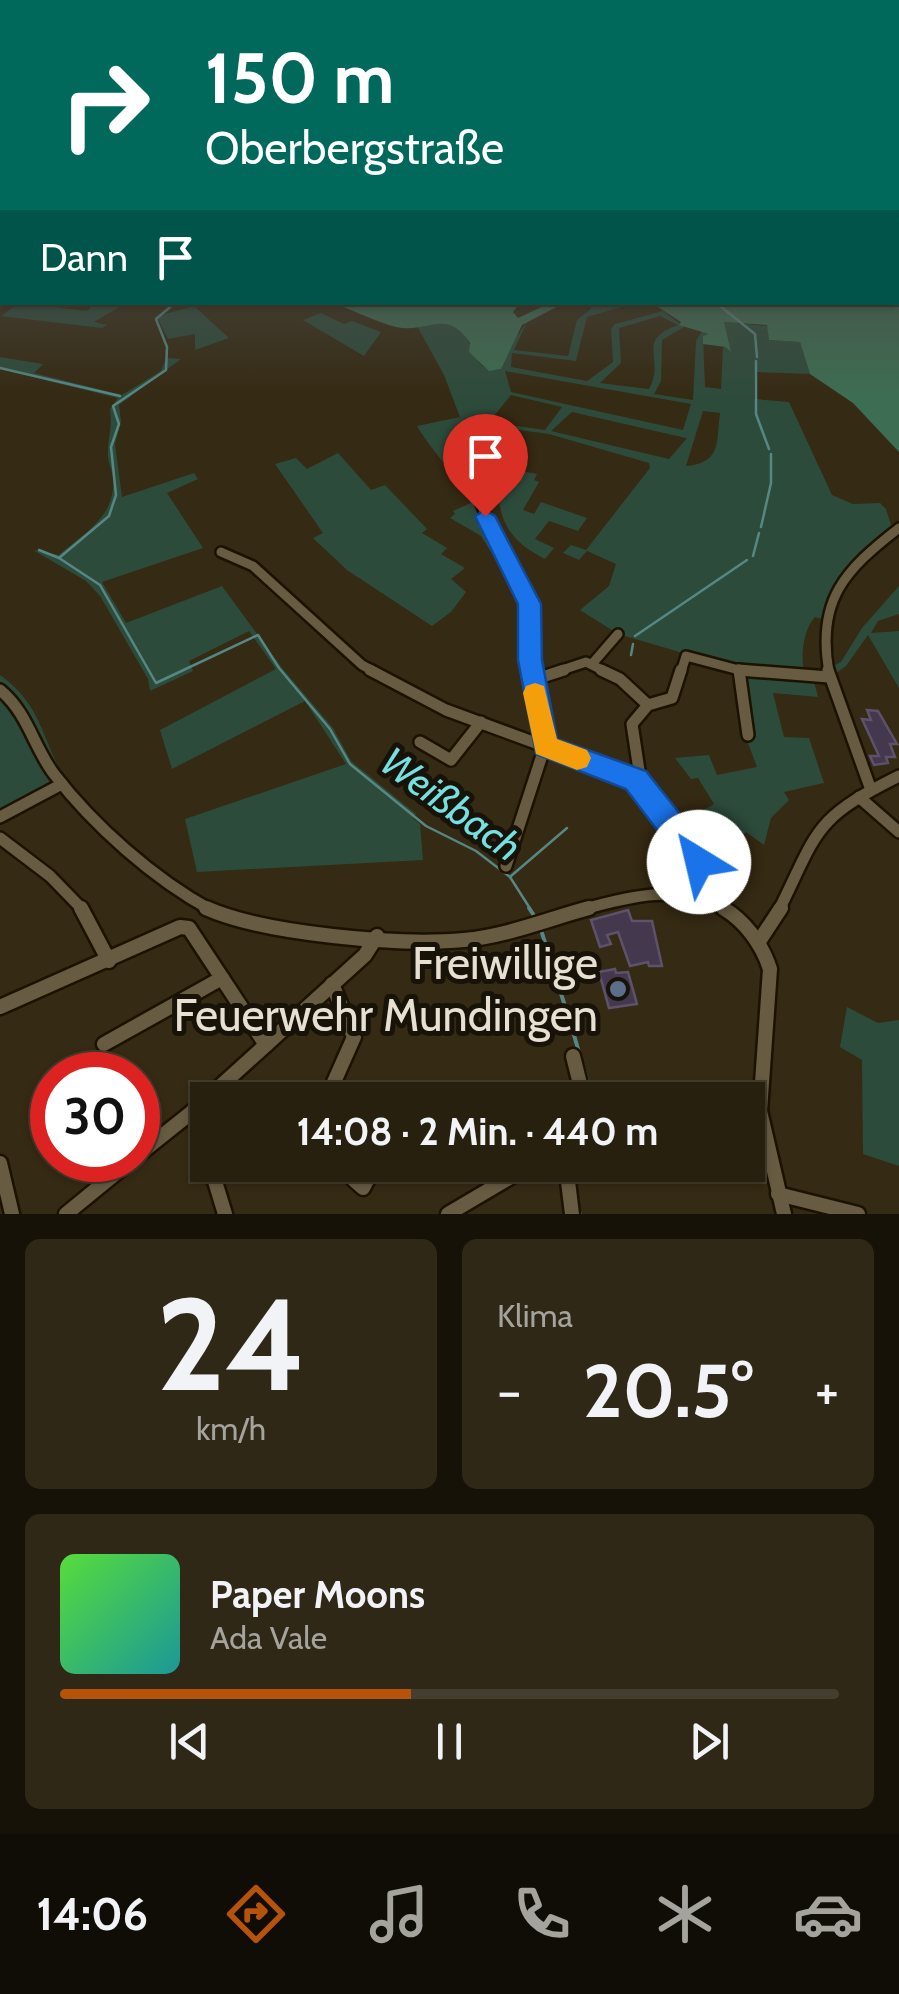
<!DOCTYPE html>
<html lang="de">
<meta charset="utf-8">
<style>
body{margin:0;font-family:Cabin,sans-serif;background:#302817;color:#f1f3f6;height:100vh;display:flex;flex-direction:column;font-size:38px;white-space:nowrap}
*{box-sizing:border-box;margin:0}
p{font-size:32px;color:#a5a39e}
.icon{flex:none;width:55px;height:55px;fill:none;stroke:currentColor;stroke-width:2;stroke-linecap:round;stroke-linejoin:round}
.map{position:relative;height:1214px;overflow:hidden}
.panel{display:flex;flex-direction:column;gap:25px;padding:25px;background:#161208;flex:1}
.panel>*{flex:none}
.hud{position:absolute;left:0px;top:0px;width:900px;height:305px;box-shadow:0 2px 8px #0004,0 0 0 2px #443e2e;background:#00695c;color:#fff;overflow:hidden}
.speed{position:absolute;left:30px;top:1052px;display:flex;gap:20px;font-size:50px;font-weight:700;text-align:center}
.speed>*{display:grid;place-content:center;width:130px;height:130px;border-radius:50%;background:#28200e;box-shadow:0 2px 8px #0004,0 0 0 2px #443e2e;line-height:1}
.speed .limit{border:15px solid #d22;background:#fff;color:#111}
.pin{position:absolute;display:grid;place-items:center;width:85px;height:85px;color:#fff;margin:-102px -42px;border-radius:50% 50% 50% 0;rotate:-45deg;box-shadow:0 0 10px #0007}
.pin .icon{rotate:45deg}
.me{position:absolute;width:110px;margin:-55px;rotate:324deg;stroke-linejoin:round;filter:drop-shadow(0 0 8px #0008)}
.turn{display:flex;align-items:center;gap:35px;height:210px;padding:0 40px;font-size:45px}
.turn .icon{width:130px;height:130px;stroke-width:2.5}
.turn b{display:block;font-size:70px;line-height:85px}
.then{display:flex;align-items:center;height:95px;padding:0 40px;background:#0003;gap:20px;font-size:38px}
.big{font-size:75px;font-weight:700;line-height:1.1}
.panel .widget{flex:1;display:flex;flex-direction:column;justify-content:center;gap:15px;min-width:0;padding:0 35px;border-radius:15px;background:#302817}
.panel .dial{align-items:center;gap:0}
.dial b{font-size:130px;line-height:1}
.song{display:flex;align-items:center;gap:30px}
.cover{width:120px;height:120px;border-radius:15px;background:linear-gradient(135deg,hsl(110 70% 55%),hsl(180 70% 35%))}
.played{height:10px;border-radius:5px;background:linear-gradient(90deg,#b45309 45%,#443e2e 45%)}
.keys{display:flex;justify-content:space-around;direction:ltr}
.heat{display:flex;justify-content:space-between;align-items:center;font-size:55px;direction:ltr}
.panel .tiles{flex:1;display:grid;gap:25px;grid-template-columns:1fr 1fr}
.widget:last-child{grid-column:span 2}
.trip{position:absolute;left:190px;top:1082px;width:575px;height:100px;border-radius:0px;background:#28200e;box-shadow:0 2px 8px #0004,0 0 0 2px #443e2e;font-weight:700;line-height:100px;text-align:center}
.tab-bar{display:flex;height:160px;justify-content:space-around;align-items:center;background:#100d06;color:#a5a39e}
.tab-bar .icon{width:70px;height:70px}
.tab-bar .selected{color:#b45309}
.tab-bar b{font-size:45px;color:#f1f3f6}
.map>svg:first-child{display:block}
</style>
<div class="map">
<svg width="899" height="1214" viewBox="0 0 899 1214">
<rect width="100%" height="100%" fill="#352a13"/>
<g fill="#2d4b3b" fill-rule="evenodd">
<polygon points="19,303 87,311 92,306 54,303 126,303 94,322 107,325 102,328 1,316"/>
<path d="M 580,303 L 635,303 L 587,317 L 576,361 L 512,353 L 511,367 L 587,381 L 613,362 L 611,329 L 615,324 L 663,311 L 684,327 L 662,340 L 661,381 L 654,394 L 693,400 L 696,341 L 702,331 L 712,335 L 703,336 L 705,387 L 721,389 L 723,347 L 726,347 L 723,322 L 768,326 L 769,340 L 800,342 L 810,374 L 755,372 L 754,399 L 789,402 L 832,495 L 853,504 L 880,503 L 886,509 L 892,528 L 899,528 C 851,574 824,593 835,665 L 841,662 L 862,628 L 899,586 L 899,614 L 878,621 L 871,633 L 899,631 L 899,688 L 868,635 L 846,666 L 832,676 L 826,620 L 815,617 C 803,629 799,662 806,677 L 813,678 L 818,697 L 773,693 L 784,737 L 809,738 L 824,783 L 784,792 L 789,800 L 771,818 L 764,845 L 746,832 L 733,844 L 719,829 L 688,842 L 678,827 L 697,820 L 695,815 L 714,804 L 698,778 L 691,779 L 675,758 L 709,755 L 717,775 L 757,767 L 746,738 L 756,736 L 741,670 L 618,634 L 580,610 L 609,586 L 616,564 L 587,551 L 579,560 L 563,553 L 571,545 L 586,550 L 650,468 L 649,463 L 549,434 L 512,429 L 515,470 L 537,474 L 534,480 L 539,482 L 523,510 L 534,514 L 541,502 L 587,518 L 578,531 L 549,521 L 535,539 L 554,548 L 545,559 C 519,546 503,531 499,501 L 478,501 L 481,514 L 474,515 L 477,524 L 484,525 L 517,593 L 481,536 L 450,518 L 455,514 L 453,511 L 471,503 C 461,480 432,452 417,426 L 460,417 L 444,375 L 417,326 C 427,325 440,321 450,324 C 477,332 468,375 501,369 L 509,347 L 527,322 L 514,350 L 568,356 L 577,320 L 592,308 ZM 660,316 L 678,325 C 634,341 666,358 649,389 L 600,383 L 621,363 L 619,328 ZM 505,371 L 691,404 L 683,430 L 511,392 ZM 511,395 L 562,407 L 545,430 L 489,422 ZM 703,411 L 720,413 C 716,442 722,463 686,466 ZM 572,412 L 686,438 L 687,438 L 669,459 L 551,431 Z"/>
<polygon points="194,306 229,338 195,350 195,334 168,339 158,319 161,315"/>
<polygon points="321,313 344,324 352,321 381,332 364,356 303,320"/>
<path d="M 0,357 L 43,364 L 34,373 L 122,395 L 161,371 L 166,358 L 181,359 L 119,405 L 121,421 L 115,444 L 122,497 L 194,473 L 198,479 L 167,493 L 203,548 L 102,582 L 126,623 L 222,586 L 282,668 L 333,728 L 351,761 L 416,814 L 413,818 L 420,824 L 423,860 L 197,872 L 185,819 L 346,764 L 305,701 L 172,769 L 160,730 L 276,669 L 249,631 L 189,661 L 193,671 L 150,691 L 148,679 L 100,596 L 86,581 L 33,550 L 59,555 C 84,533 115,517 113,481 C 113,472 109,465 108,457 C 107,440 113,427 110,409 L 118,398 L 0,369 Z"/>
<polygon points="338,453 371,490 385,485 427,529 422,533 447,548 441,554 465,568 451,579 466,592 451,612 432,626 347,570 313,538 323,533 275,464 296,458 307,469"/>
<path d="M 0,675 C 42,705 41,738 65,779 L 0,814 Z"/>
<polygon points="847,1007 878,1023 899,1020 899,1166 863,1154 862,1060 840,1047"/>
</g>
<g fill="#3d6e53">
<polygon points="866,302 874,306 899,302 899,452 853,403 810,374 800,342 769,340 767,325 724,322 731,352 726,347 703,344 703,336 709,334 679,325 681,322 652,303"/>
<path d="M 347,303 L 520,303 L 513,312 L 518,318 L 550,303 L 564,303 L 522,325 L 501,369 L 489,371 L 469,352 L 470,343 C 446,307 428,334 396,327 C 377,322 359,313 341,306 Z"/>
</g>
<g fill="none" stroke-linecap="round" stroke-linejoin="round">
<g stroke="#568784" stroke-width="2.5">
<polyline points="176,302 156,319 167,347 166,370 113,406 119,424 111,447 116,495 109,516 59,558 100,585 156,683 258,635 279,668 330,729 350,764 426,826 476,851 510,877 531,910"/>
<polyline points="715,302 755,334 757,357"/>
<polyline points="756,361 756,414 769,449"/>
<polyline points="0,368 120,396"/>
<polyline points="761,527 771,483 771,454"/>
<polyline points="39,550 59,558"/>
<polyline points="753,556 759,533"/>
<polyline points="635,636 747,560"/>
<polyline points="631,655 633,644"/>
<polyline points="511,876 567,828"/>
</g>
<g stroke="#568784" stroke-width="4">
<polyline points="529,908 535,917"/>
<polyline points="542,933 569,1019"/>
<polyline points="570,1021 590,1091"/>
<polyline points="577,1206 580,1214"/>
</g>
</g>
<g fill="#43384e" stroke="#5d5269" stroke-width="2.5">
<polygon points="867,710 878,711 897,744 890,744 895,757 886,757 888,763 874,765 870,756 879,756 862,719 871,720"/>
<polygon points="628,910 632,921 652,921 662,966 649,966 648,962 630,966 618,932 607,935 611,944 600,947 591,920"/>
<polygon points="615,969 616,973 628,972 637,1004 609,1008 599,972"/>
</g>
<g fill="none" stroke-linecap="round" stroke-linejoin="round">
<defs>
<g id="minor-far2">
<polyline points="481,504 505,561 530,604 532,672"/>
<polyline points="221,552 253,566 362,665 375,672"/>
<polyline points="592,664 618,634"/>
<polyline points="556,672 586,662 606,672"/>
<polyline points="681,672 686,656 739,670 766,672"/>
<path d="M 829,672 C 816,600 845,570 899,528"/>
</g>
<g id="minor-far1">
<polyline points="370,670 446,710 636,780 699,862 722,902"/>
<polyline points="601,670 620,679 648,705"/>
<polyline points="738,670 829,677"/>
<polyline points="739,670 748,735"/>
<polyline points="828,670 871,790"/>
<polyline points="533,680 564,670"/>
<path d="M 0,690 C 28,713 33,746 54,774 C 94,826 154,879 211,910"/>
<polyline points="420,742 451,760 481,722"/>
<polyline points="636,780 639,770 632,724 648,705 672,698 681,670"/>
<polyline points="859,797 899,832"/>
<polyline points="0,817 62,784"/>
<polyline points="0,838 50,876 83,910"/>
<polyline points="506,866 545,746 532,670"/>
<path d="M 581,910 C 630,896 681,883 727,910"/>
<path d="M 779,910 C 819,829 813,819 899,776"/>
</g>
<g id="minor">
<polyline points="81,908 109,961"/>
<path d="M 206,908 C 264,934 400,946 464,940 C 507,936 548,919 589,908"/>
<path d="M 723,908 C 745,921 762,944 770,969 L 760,1111 L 784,1214"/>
<polyline points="758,943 781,908"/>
<polyline points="332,984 354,1037 334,1082 335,1100"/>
<polyline points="0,1007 180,927 189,928 266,1045"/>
<polyline points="104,1044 222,978"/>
<polyline points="573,1056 584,1100"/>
<polyline points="594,1097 604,1100"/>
<polyline points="192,1112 208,1159"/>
<polyline points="138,1155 192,1112 365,955 377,936"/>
<polyline points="0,1163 12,1214"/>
<polyline points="210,1165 225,1214"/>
<polyline points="359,1165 354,1180 363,1188 371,1173 367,1167 359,1167"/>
<polyline points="566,1165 572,1214"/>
<polyline points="778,1194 858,1214"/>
<polyline points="66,1214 132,1160"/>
<polyline points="448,1214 531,1165"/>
</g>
</defs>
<use href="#minor-far2" stroke="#1c1200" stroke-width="14"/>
<use href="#minor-far1" stroke="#1c1200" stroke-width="16"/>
<use href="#minor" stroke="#1c1200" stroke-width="19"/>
<use href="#minor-far2" stroke="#675b42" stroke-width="9"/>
<use href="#minor-far1" stroke="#675b42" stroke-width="11"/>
<use href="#minor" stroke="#675b42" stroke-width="14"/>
</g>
<linearGradient id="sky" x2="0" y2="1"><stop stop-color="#1d170a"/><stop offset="0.57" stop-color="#4b4a44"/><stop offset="1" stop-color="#4b4a44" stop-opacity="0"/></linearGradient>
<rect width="899" height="398" fill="url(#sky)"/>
<polygon fill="#1a73e8" stroke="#114b97" stroke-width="2.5" points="485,510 495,516 541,604 542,660 557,739 646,771 710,852 714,862 710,872 699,877 689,872 626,789 536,754 518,660 518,604 475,516"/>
<polygon fill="#f59e0b" points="535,683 544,686 557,739 587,750 591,758 587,767 577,770 536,754 523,693 526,686"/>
<circle fill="#5c6f8a" stroke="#181309" stroke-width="4" cx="618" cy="989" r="10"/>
<g text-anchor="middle" stroke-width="10" stroke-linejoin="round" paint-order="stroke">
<g font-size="40" font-style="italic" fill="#75e0e1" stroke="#181309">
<text transform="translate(451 804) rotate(36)" y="14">Weißbach</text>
</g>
<g font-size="45" fill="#e7dfd2" stroke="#181309" text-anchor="end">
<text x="598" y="979">Freiwillige<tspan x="598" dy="52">Feuerwehr Mundingen</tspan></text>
</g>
</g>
</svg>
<div class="speed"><div class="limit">30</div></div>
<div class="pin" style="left:485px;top:516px;background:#d93025"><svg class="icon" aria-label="arrive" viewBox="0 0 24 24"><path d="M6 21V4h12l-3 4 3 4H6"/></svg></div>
<svg class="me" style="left:699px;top:862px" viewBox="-20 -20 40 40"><circle r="19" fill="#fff"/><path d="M0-13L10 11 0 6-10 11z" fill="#1a73e8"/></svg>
<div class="trip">14:08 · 2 Min. · 440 m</div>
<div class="hud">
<div class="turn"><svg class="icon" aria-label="right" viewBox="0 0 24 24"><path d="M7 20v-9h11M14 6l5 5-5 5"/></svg><div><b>150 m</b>Oberbergstraße</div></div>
<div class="then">Dann<svg class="icon" aria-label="arrive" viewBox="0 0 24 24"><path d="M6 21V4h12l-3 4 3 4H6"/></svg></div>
</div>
</div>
<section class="panel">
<div class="tiles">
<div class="widget dial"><b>24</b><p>km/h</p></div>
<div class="widget"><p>Klima</p>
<div class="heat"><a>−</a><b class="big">20.5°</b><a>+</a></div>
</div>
<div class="widget">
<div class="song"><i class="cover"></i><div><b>Paper Moons</b><p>Ada Vale</p></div></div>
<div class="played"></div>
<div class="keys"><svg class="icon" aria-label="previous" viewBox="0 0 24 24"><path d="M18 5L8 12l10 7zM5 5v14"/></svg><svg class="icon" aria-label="pause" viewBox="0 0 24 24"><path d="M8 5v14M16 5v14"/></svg><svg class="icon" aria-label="next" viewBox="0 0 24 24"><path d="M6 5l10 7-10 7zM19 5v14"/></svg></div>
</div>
</div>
</section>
<nav class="tab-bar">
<b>14:06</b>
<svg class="icon selected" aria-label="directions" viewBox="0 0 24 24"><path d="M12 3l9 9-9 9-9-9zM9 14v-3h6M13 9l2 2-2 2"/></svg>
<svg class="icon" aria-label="music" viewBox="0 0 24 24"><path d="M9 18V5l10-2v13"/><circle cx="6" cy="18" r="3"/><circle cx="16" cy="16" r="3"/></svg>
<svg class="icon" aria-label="phone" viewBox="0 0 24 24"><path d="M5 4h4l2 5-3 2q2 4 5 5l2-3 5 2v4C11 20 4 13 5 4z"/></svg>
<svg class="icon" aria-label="climate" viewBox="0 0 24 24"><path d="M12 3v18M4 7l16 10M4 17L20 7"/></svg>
<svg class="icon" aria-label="car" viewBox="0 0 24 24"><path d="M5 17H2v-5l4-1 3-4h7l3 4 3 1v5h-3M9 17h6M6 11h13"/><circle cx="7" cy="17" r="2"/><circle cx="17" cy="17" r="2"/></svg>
</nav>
